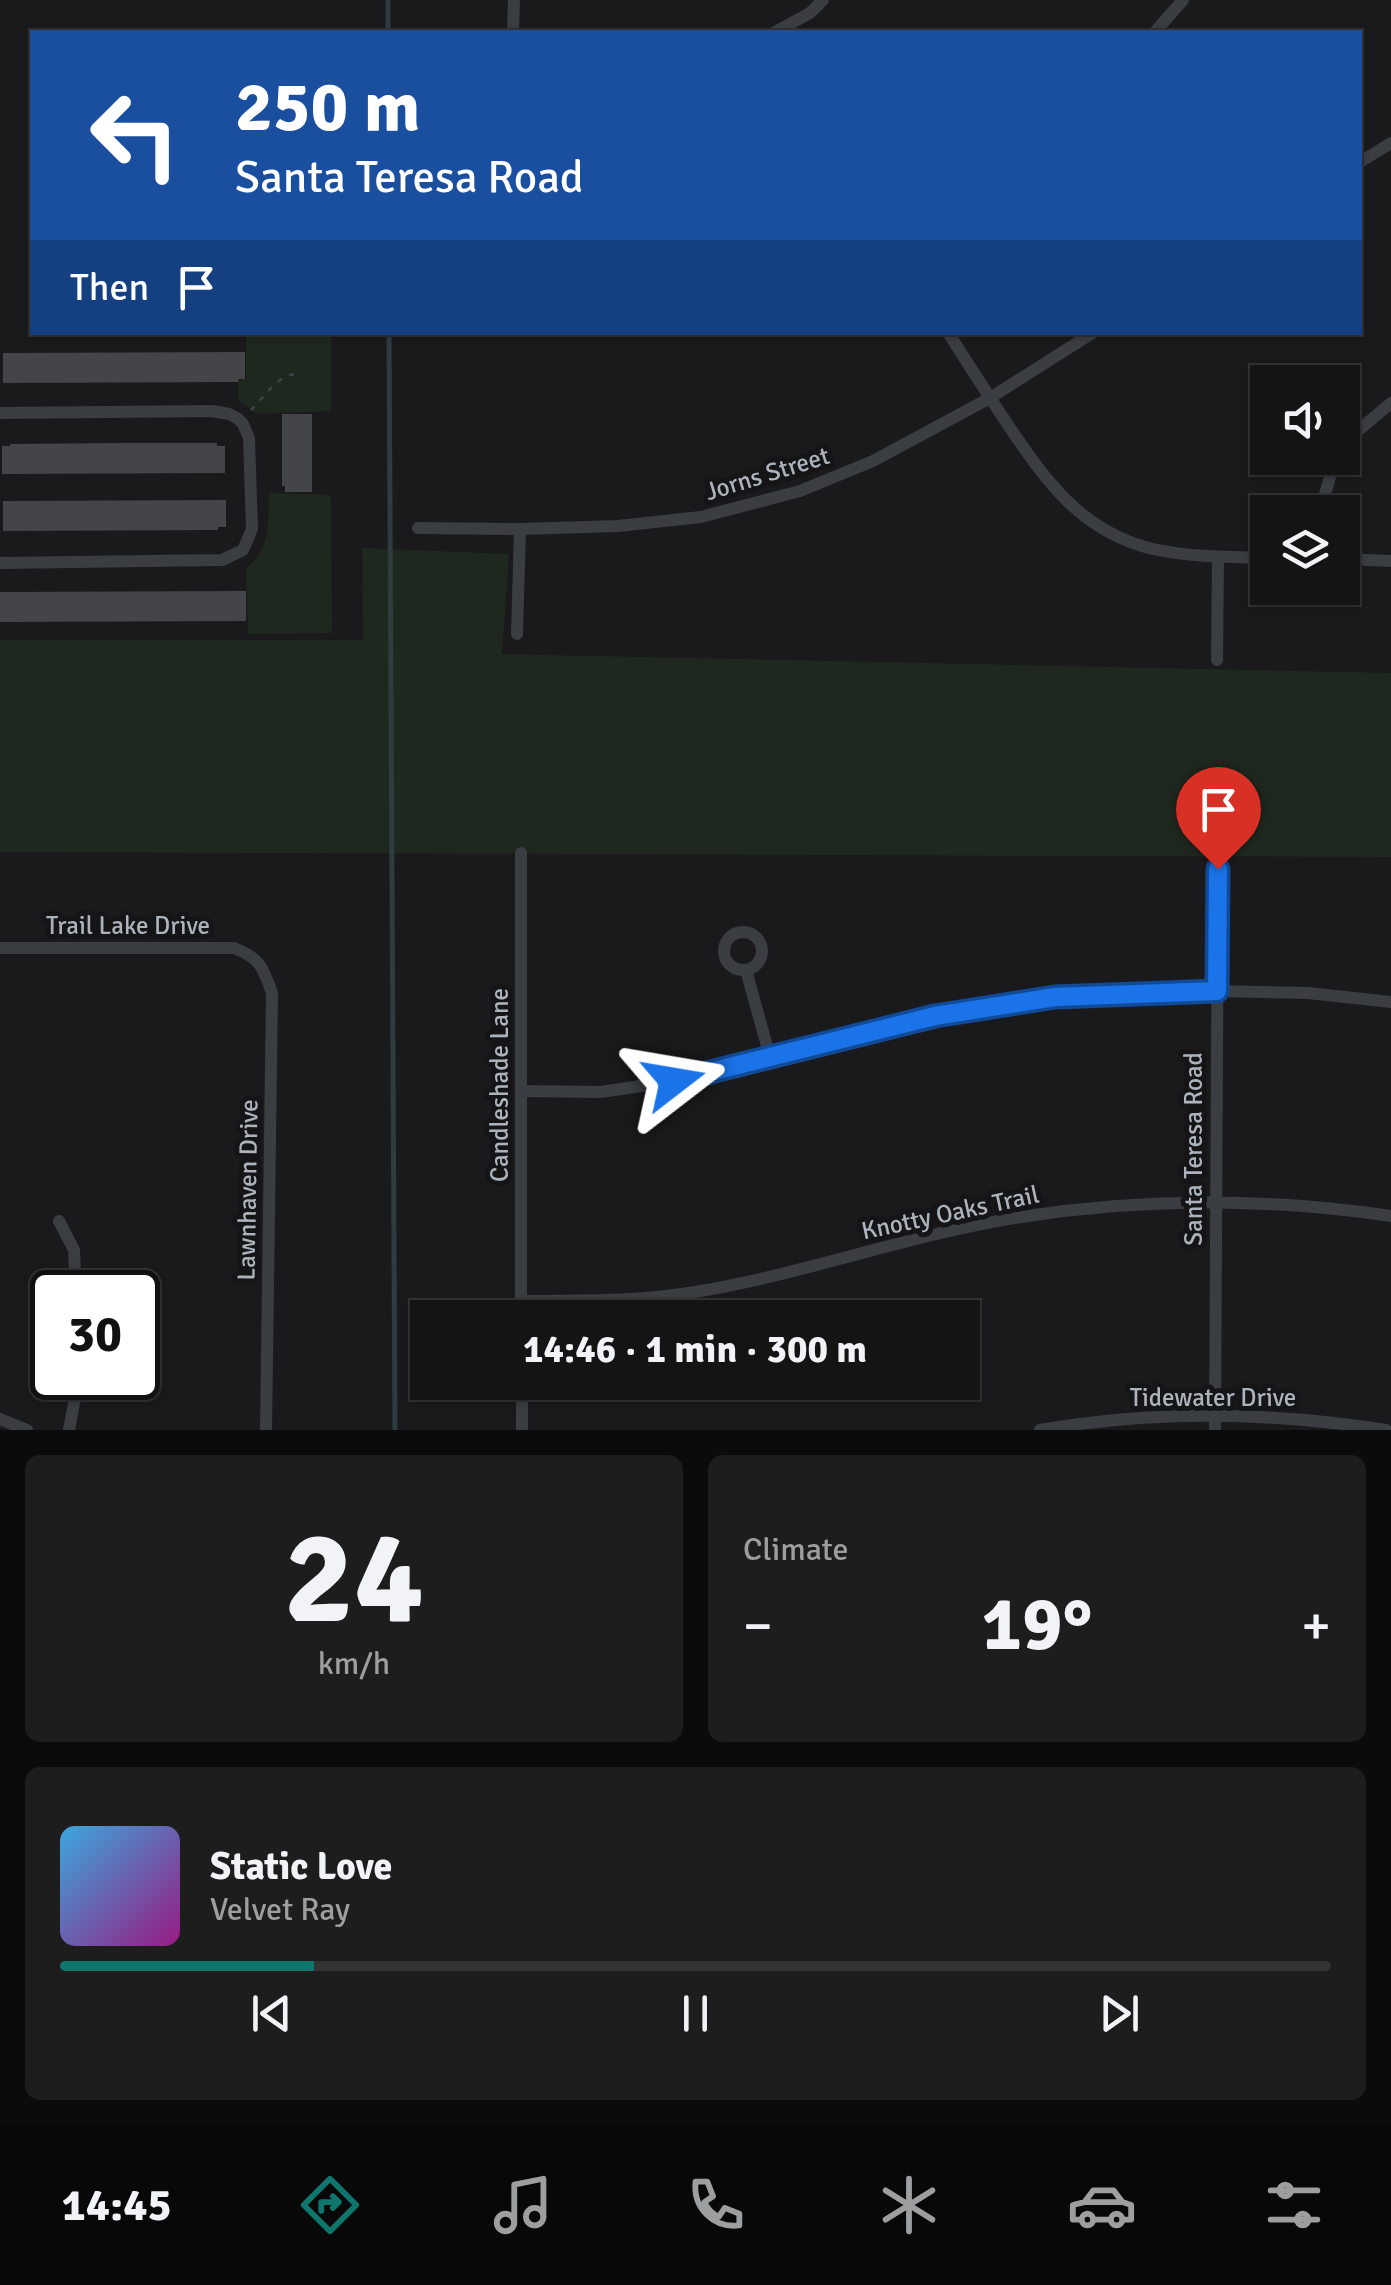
<!DOCTYPE html>
<meta charset="utf-8">
<style>
body{margin:0;font-family:Signika,sans-serif;background:#1d1d1e;color:#f1f3f6;height:100vh;display:flex;flex-direction:column;font-size:38px;white-space:nowrap}
*{box-sizing:border-box;margin:0}
p{font-size:32px;color:#9d9ea0}
.icon{flex:none;width:55px;height:55px;fill:none;stroke:currentColor;stroke-width:2;stroke-linecap:round;stroke-linejoin:round}
.map{position:relative;height:1430px;overflow:hidden}
.drawer{display:flex;flex-direction:column;gap:25px;padding:25px;background:#0b0b0c;flex:1}
.drawer>*{flex:none}
.top-card{position:absolute;left:30px;top:30px;width:1332px;height:305px;border-radius:0px;box-shadow:0 2px 8px #0004,0 0 0 2px #333334;background:#1a4fa0;color:#fff;overflow:hidden}
.fabs{position:absolute;left:1250px;top:365px;display:grid;gap:20px}
.fabs a{display:grid;place-items:center;width:110px;height:110px;border-radius:0px;background:#141415;box-shadow:0 2px 8px #0004,0 0 0 2px #333334;font-size:50px}
.speed{position:absolute;left:30px;top:1270px;display:flex;gap:20px;font-size:50px;font-weight:700;text-align:center}
.speed>*{display:grid;place-content:center;width:130px;height:130px;border-radius:50%;background:#141415;box-shadow:0 2px 8px #0004,0 0 0 2px #333334;line-height:1}
.speed .limit{border:5px solid #111;border-radius:15px;background:#fff;color:#111}
.pin{position:absolute;display:grid;place-items:center;width:85px;height:85px;color:#fff;margin:-102px -42px;border-radius:50% 50% 50% 0;rotate:-45deg;box-shadow:0 0 10px #0007}
.pin .icon{rotate:45deg}
.me{position:absolute;width:110px;margin:-55px;rotate:76deg;stroke-linejoin:round;filter:drop-shadow(0 0 8px #0008)}
.turn{display:flex;align-items:center;gap:35px;height:210px;padding:0 40px;font-size:45px}
.turn .icon{width:130px;height:130px;stroke-width:2.5}
.turn b{display:block;font-size:70px;line-height:85px}
.then{display:flex;align-items:center;height:95px;padding:0 40px;background:#0003;gap:20px;font-size:38px}
.big{font-size:75px;font-weight:700;line-height:1.1}
.drawer .tile{flex:1;display:flex;flex-direction:column;justify-content:center;gap:15px;min-width:0;padding:0 35px;border-radius:15px;background:#1d1d1e}
.drawer .dial{align-items:center;gap:0}
.dial b{font-size:130px;line-height:1}
.song{display:flex;align-items:center;gap:30px}
.cover{width:120px;height:120px;border-radius:15px;background:linear-gradient(135deg,hsl(200 70% 55%),hsl(310 70% 35%))}
.played{height:10px;border-radius:5px;background:linear-gradient(90deg,#0f766e 20%,#333334 20%)}
.keys{display:flex;justify-content:space-around;direction:ltr}
.heat{display:flex;justify-content:space-between;align-items:center;font-size:55px;direction:ltr}
.drawer .tiles{flex:1;display:grid;gap:25px;grid-template-columns:1fr 1fr}
.tile:last-child{grid-column:span 2}
.trip{position:absolute;left:410px;top:1300px;width:570px;height:100px;border-radius:0px;background:#141415;box-shadow:0 2px 8px #0004,0 0 0 2px #333334;font-weight:700;line-height:100px;text-align:center}
.tabs{display:flex;height:160px;justify-content:space-around;align-items:center;background:#080808;color:#9d9ea0}
.tabs .icon{width:70px;height:70px}
.tabs .on{color:#0f766e}
.tabs b{font-size:45px;color:#f1f3f6}
.map>svg:first-child{display:block}
</style>
<div class="map">
<svg width="1391" height="1430" viewBox="0 0 1391 1430">
<rect width="100%" height="100%" fill="#1a1a1c"/>
<g fill="#1f281f">
<polygon points="246,337 331,337 331,411 257,414 238,400 238,379 246,379"/>
<path d="M 269,493 L 331,495 L 332,633 L 248,634 L 246,568 C 271,549 268,522 269,493 Z"/>
<polygon points="362,548 509,554 502,654 1391,673 1391,857 0,852 0,640 363,640"/>
</g>
<g fill="none" stroke-linecap="round" stroke-linejoin="round">
<g stroke="#2e3c42" stroke-width="5">
<polyline points="388,0 388,32"/>
<polyline points="389,332 395,1430"/>
</g>
</g>
<g fill="#444549">
<polygon points="245,352 245,379 238,379 238,382 3,383 3,353"/>
<polygon points="282,414 312,414 312,492 285,492 285,486 282,486"/>
<polygon points="122,443 217,443 217,446 225,446 225,473 2,474 2,446 10,446 10,444"/>
<polygon points="226,500 226,527 218,527 218,530 3,531 3,501"/>
<polygon points="246,591 246,621 0,622 0,592"/>
</g>
<g fill="none" stroke-linecap="round" stroke-linejoin="round">
<path stroke="#404449" stroke-width="2.5" stroke-dasharray="5 8" stroke-linecap="butt" d="M 251,410 C 267,395 275,376 299,373"/>
<g stroke="#3a3d42" stroke-width="12">
<polyline points="513,32 514,0"/>
<polyline points="775,32 810,13 823,0"/>
<polyline points="1155,32 1183,0"/>
<polyline points="1360,162 1391,143"/>
<path d="M 948,332 C 967,363 987,393 1006,422 C 1045,480 1081,532 1153,549 C 1190,557 1229,557 1268,558"/>
<polyline points="0,413 212,411 229,414 237,418 243,424 249,438 252,529 243,550 222,560 0,563"/>
<polyline points="1342,448 1347,440 1391,403"/>
<polyline points="1320,512 1333,466 1337,458"/>
<polyline points="418,528 520,529 618,526 701,517 800,491 873,461 990,398 1094,332"/>
<polyline points="1342,559 1391,561"/>
<polyline points="517,634 520,529"/>
<polyline points="1217,660 1218,557"/>
<polyline points="521,853 521,1318"/>
<circle cx="743" cy="951" r="19"/>
<path d="M 0,948 L 234,948 C 260,958 263,967 272,993 L 266,1430"/>
<polyline points="746,970 770,1057"/>
<polyline points="521,1091 601,1092 674,1081 935,1016 1055,997 1217,991 1308,993 1391,1002"/>
<polyline points="59,1221 74,1250 76,1292"/>
<path d="M 521,1301 C 579,1300 638,1302 695,1292 C 805,1274 911,1234 1021,1217 C 1143,1198 1268,1198 1391,1216"/>
<polyline points="522,1382 522,1430"/>
<polyline points="0,1419 27,1430"/>
<polyline points="69,1430 75,1398 77,1378"/>
<path d="M 1040,1430 C 1155,1410 1271,1412 1386,1430"/>
<polyline points="1215,1430 1218,869"/>
</g>
</g>
<g fill="none" stroke-linecap="round" stroke-linejoin="round">
<defs>
<polyline id="route" points="674,1081 935,1016 1055,997 1217,991 1218,869"/>
</defs>
<use href="#route" stroke="#114b97" stroke-width="25"/>
<use href="#route" stroke="#1a73e8" stroke-width="18"/>
</g>
<g text-anchor="middle" stroke-width="10" stroke-linejoin="round" paint-order="stroke">
<g font-size="25" fill="#acb3bd" stroke="#151517">
<text transform="translate(767 473) rotate(-17)" y="9">Jorns Street</text>
<text x="128" y="934">Trail Lake Drive</text>
<text transform="translate(499 1085) rotate(-90)" y="9">Candleshade Lane</text>
<text transform="translate(1193 1149) rotate(-90)" y="9">Santa Teresa Road</text>
<text transform="translate(247 1190) rotate(-89)" y="9">Lawnhaven Drive</text>
<text transform="translate(950 1212) rotate(-12)" y="9">Knotty Oaks Trail</text>
<text x="1213" y="1406">Tidewater Drive</text>
</g>
</g>
</svg>
<div class="fabs">
<a><svg class="icon" aria-label="sound" viewBox="0 0 24 24"><path d="M4 9h4l5-4v14l-5-4H4zM17 9q2 3 0 6"/></svg></a>
<a><svg class="icon" aria-label="layers" viewBox="0 0 24 24"><path d="M12 4l9 5-9 5-9-5zM3 14l9 5 9-5"/></svg></a>
</div>
<div class="speed"><div class="limit">30</div></div>
<div class="pin" style="left:1218px;top:869px;background:#d93025"><svg class="icon" aria-label="arrive" viewBox="0 0 24 24"><path d="M6 21V4h12l-3 4 3 4H6"/></svg></div>
<svg class="me" style="left:674px;top:1081px" viewBox="-20 -20 40 40"><path d="M0-17L14 15 0 8-14 15z" fill="#1a73e8" stroke="#fff" stroke-width="4"/></svg>
<div class="trip">14:46 · 1 min · 300 m</div>
<div class="top-card">
<div class="turn"><svg class="icon" aria-label="left" viewBox="0 0 24 24"><path d="M17 20v-9H6M10 6l-5 5 5 5"/></svg><div><b>250 m</b>Santa Teresa Road</div></div>
<div class="then">Then<svg class="icon" aria-label="arrive" viewBox="0 0 24 24"><path d="M6 21V4h12l-3 4 3 4H6"/></svg></div>
</div>
</div>
<section class="drawer">
<div class="tiles">
<div class="tile dial"><b>24</b><p>km/h</p></div>
<div class="tile"><p>Climate</p>
<div class="heat"><a>−</a><b class="big">19°</b><a>+</a></div>
</div>
<div class="tile">
<div class="song"><i class="cover"></i><div><b>Static Love</b><p>Velvet Ray</p></div></div>
<div class="played"></div>
<div class="keys"><svg class="icon" aria-label="previous" viewBox="0 0 24 24"><path d="M18 5L8 12l10 7zM5 5v14"/></svg><svg class="icon" aria-label="pause" viewBox="0 0 24 24"><path d="M8 5v14M16 5v14"/></svg><svg class="icon" aria-label="next" viewBox="0 0 24 24"><path d="M6 5l10 7-10 7zM19 5v14"/></svg></div>
</div>
</div>
</section>
<nav class="tabs">
<b>14:45</b>
<svg class="icon on" aria-label="directions" viewBox="0 0 24 24"><path d="M12 3l9 9-9 9-9-9zM9 14v-3h6M13 9l2 2-2 2"/></svg>
<svg class="icon" aria-label="music" viewBox="0 0 24 24"><path d="M9 18V5l10-2v13"/><circle cx="6" cy="18" r="3"/><circle cx="16" cy="16" r="3"/></svg>
<svg class="icon" aria-label="phone" viewBox="0 0 24 24"><path d="M5 4h4l2 5-3 2q2 4 5 5l2-3 5 2v4C11 20 4 13 5 4z"/></svg>
<svg class="icon" aria-label="climate" viewBox="0 0 24 24"><path d="M12 3v18M4 7l16 10M4 17L20 7"/></svg>
<svg class="icon" aria-label="car" viewBox="0 0 24 24"><path d="M5 17H2v-5l4-1 3-4h7l3 4 3 1v5h-3M9 17h6M6 11h13"/><circle cx="7" cy="17" r="2"/><circle cx="17" cy="17" r="2"/></svg>
<svg class="icon" aria-label="filters" viewBox="0 0 24 24"><path d="M4 7h16M4 17h16"/><circle cx="9" cy="7" r="2"/><circle cx="15" cy="17" r="2"/></svg>
</nav>
